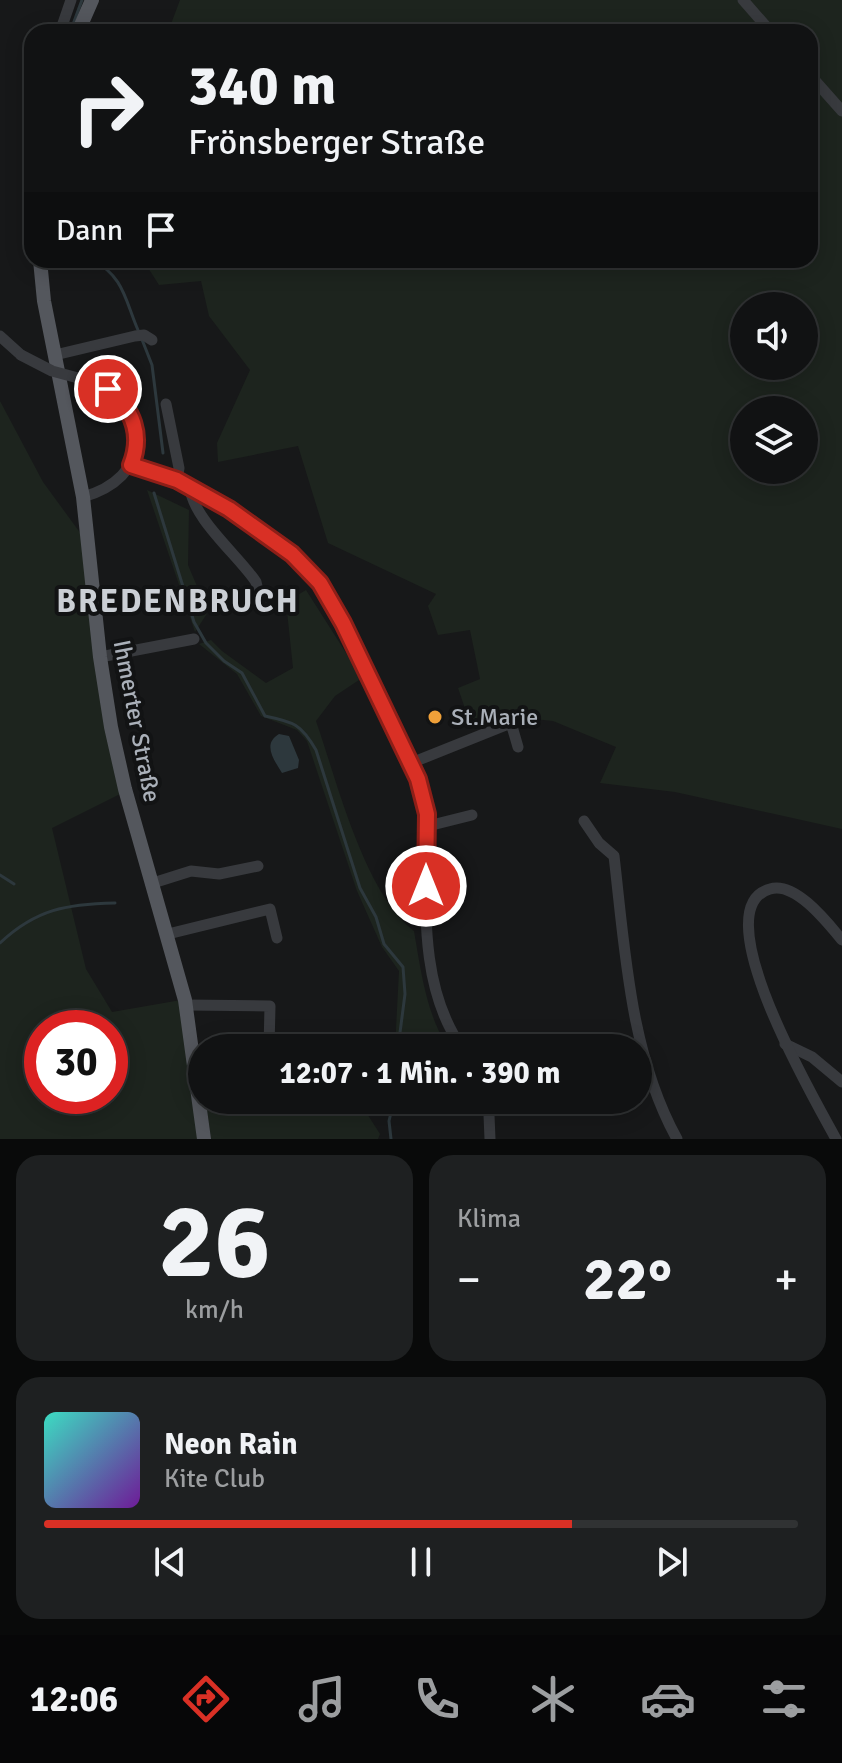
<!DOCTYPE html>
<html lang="de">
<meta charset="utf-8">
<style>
body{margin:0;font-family:Signika,sans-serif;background:#1e2021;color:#f1f3f6;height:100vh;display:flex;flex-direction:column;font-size:30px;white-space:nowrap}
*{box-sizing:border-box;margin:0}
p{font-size:26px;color:#9c9ea0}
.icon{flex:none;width:44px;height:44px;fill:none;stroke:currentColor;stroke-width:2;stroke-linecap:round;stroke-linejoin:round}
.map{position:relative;height:1139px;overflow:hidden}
.panel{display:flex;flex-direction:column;gap:16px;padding:16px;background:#090a0a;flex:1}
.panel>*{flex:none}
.guide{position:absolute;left:24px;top:24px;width:794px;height:244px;border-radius:24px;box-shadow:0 4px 20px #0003,0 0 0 2px #303233;background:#111213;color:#f1f3f6;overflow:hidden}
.controls{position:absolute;left:730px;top:292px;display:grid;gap:16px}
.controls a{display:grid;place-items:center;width:88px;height:88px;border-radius:50%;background:#111213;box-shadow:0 4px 20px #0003,0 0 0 2px #303233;font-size:40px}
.speed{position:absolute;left:24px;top:1010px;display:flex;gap:16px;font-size:40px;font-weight:700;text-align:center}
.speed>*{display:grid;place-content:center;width:104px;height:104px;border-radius:50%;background:#111213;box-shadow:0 4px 20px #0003,0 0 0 2px #303233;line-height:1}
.speed .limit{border:12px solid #d22;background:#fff;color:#111}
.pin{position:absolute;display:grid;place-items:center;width:68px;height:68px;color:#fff;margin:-34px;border:4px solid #fff;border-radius:50%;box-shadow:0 2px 8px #0007}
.me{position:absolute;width:88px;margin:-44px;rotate:0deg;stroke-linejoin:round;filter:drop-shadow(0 0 6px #0008)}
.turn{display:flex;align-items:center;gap:28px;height:168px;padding:0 32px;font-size:36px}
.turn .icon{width:104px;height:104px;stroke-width:2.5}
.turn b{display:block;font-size:56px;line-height:68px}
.then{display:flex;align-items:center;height:76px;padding:0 32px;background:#0003;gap:16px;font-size:30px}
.big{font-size:60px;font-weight:700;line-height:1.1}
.panel .card{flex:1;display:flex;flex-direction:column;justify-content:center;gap:12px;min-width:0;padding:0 28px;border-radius:24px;background:#1e2021}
.panel .dial{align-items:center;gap:0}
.dial b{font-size:104px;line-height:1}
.song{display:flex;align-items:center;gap:24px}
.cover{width:96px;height:96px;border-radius:12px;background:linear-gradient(135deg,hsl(170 70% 55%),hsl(280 70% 35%))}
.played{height:8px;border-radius:4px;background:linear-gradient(90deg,#d93025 70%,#303233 70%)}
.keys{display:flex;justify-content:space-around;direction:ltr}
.heat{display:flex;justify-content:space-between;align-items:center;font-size:44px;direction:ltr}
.panel .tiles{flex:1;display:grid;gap:16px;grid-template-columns:1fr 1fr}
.card:last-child{grid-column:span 2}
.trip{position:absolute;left:188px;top:1034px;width:464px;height:80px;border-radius:40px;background:#111213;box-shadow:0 4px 20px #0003,0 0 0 2px #303233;font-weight:700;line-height:80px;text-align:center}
.dock{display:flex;height:128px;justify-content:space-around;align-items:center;background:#070708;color:#9c9ea0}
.dock .icon{width:56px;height:56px}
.dock .selected{color:#d93025}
.dock b{font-size:36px;color:#f1f3f6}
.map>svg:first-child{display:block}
</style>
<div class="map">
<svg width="842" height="1139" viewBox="0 0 842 1139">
<rect width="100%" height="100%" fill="#171819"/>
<g fill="#1d241e" fill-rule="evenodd">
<path d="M 180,0 L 842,0 L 842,829 L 675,792 L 600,783 L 616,747 L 553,721 L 515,717 L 472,729 L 458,688 L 480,679 L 470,630 L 438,635 L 428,606 L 436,594 L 328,543 L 298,446 L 218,462 L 217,443 L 250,370 L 209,316 L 201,281 L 159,285 L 143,260 L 810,260 L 810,32 L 168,32 ZM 744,306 L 804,306 L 804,366 L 744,366 ZM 744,410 L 804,410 L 804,470 L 744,470 Z"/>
<path d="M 0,401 L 43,482 L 81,534 L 120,794 L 52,828 L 86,969 L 112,1012 L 181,1000 L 199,1139 L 0,1139 ZM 42,1028 L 110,1028 L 110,1096 L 42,1096 Z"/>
<polygon points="147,490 189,510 188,565 208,612 195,632"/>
<path d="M 306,590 L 362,678 L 335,696 L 316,721 C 337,781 364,893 414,931 C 421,971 426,1013 448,1048 L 395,1048 L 399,971 L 382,947 L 357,891 L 307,741 L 297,730 L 261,716 L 237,674 L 199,644 L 211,640 L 222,651 L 266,683 L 293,668 L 286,602 Z"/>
<polygon points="364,1109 380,1134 378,1139 211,1139 207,1110"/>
</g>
<path fill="#2d383d" d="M 279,734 L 289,736 L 299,760 L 298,768 L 282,773 C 274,760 262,744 279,734 Z"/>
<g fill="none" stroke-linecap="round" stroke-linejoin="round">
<g stroke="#2d383d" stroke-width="3">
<polyline points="72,27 82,0"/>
<path d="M 92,260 C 124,276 125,300 138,330"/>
<polyline points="141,337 152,365 163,453"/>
<path d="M 154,493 L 194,622 L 206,643 L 224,661 L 242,673 L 265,716 C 294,722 301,724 316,750 L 360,888 L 376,917 L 384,944 L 403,967 L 405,994 L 398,1048"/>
<polyline points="0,875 14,884"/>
<path d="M 0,943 C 36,909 67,904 115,903"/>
<polyline points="391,1139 389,1121 394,1100"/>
</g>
<g stroke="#383a3e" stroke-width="11">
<polyline points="743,0 771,32"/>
<polyline points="60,32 71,0"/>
<polyline points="810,75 842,111"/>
<polyline points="0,336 21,355"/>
<polyline points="55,355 135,336 144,335 152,340"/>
<polyline points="166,404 179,468 177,480"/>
<path d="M 131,465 C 194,483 278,531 320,582 C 347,616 365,667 384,706 C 401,741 424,779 428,819 C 429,832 426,847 426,861 C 425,924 424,994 462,1048"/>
<path d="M 190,487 C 192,518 239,556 256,582 L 258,591 L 250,599"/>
<path d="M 83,497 C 151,478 154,414 93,382"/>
<polyline points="100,657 194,639"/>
<polyline points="411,763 511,723 518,747"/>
<path d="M 584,821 L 599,843 L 614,856 C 625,950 630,1054 677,1139"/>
<polyline points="428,826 472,815"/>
<polyline points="153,883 191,871 219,874 258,866"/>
<polyline points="168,934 270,909 277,938"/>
<polyline points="186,1005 270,1006 269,1048"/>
<polyline points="785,1044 812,1057 842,1082"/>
<polyline points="485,1100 489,1115 490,1139"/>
<path d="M 836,1139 C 818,1105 701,908 770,889 C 795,881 827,922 842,940"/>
</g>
<g stroke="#54575d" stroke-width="14">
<polyline points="78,32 92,0"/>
<polyline points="40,260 44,301 83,497 100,657 111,727 125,789 185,1000 204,1139"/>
</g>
<polyline stroke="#383a3e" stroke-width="11" points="21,355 52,371 93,382"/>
</g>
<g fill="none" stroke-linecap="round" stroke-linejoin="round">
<defs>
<path id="route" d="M 108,389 C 133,409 143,435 131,465 L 177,480 L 229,509 L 292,554 L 320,583 L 343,623 L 418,779 L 427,814 L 426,886"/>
</defs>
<use href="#route" stroke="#8d1f18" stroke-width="20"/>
<use href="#route" stroke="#d93025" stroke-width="14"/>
</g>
<circle fill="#efa039" stroke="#121314" stroke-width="3" cx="435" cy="717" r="8"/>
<g text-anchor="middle" stroke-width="8" stroke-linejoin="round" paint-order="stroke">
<g font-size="24" fill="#aab0b9" stroke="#121314" text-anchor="start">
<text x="451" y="725">St.Marie</text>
</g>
<g font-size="24" fill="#aab0b9" stroke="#121314">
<text transform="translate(137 721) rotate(79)" y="8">Ihmerter Straße</text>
</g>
<g font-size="32" font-weight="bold" letter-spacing="2" fill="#cbcfd5" stroke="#121314">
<text x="178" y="612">BREDENBRUCH</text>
</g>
</g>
</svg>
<div class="controls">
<a><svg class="icon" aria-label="sound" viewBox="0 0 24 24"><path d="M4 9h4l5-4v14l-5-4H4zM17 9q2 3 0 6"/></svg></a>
<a><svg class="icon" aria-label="layers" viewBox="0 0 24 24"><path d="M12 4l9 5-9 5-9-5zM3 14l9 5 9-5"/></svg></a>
</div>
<div class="speed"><div class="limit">30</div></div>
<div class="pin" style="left:108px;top:389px;background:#d93025"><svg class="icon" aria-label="arrive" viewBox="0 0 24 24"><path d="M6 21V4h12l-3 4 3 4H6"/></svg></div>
<svg class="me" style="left:426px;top:886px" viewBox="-20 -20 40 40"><circle r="17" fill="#d93025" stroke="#fff" stroke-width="3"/><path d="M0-11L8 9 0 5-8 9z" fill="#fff"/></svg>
<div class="trip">12:07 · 1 Min. · 390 m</div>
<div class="guide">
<div class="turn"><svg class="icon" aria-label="right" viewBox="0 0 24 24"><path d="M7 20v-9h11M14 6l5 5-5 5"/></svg><div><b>340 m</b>Frönsberger Straße</div></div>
<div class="then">Dann<svg class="icon" aria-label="arrive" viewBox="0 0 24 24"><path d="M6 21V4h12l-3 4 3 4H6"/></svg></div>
</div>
</div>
<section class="panel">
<div class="tiles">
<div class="card dial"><b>26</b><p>km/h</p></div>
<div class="card"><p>Klima</p>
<div class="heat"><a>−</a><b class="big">22°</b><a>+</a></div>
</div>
<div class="card">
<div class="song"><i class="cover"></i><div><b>Neon Rain</b><p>Kite Club</p></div></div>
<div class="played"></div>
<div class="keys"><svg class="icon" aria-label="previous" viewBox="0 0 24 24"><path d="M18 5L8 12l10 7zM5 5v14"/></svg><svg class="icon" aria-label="pause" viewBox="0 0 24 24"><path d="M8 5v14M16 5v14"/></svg><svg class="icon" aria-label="next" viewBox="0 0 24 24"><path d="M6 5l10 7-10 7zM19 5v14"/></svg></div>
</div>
</div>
</section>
<nav class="dock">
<b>12:06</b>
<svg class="icon selected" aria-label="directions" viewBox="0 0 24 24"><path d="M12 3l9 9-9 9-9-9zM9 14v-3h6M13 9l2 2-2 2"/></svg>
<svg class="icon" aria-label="music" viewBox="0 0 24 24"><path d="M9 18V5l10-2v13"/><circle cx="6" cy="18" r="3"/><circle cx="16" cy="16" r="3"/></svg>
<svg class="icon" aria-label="phone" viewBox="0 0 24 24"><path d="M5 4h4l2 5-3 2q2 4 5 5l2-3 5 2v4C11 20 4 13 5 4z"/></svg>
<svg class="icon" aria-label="climate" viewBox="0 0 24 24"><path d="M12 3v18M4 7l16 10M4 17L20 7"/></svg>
<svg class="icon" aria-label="car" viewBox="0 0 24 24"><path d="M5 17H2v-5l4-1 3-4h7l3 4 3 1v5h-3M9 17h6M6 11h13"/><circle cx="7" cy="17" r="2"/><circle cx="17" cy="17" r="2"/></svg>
<svg class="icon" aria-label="filters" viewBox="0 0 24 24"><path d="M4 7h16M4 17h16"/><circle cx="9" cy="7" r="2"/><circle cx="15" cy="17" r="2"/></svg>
</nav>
